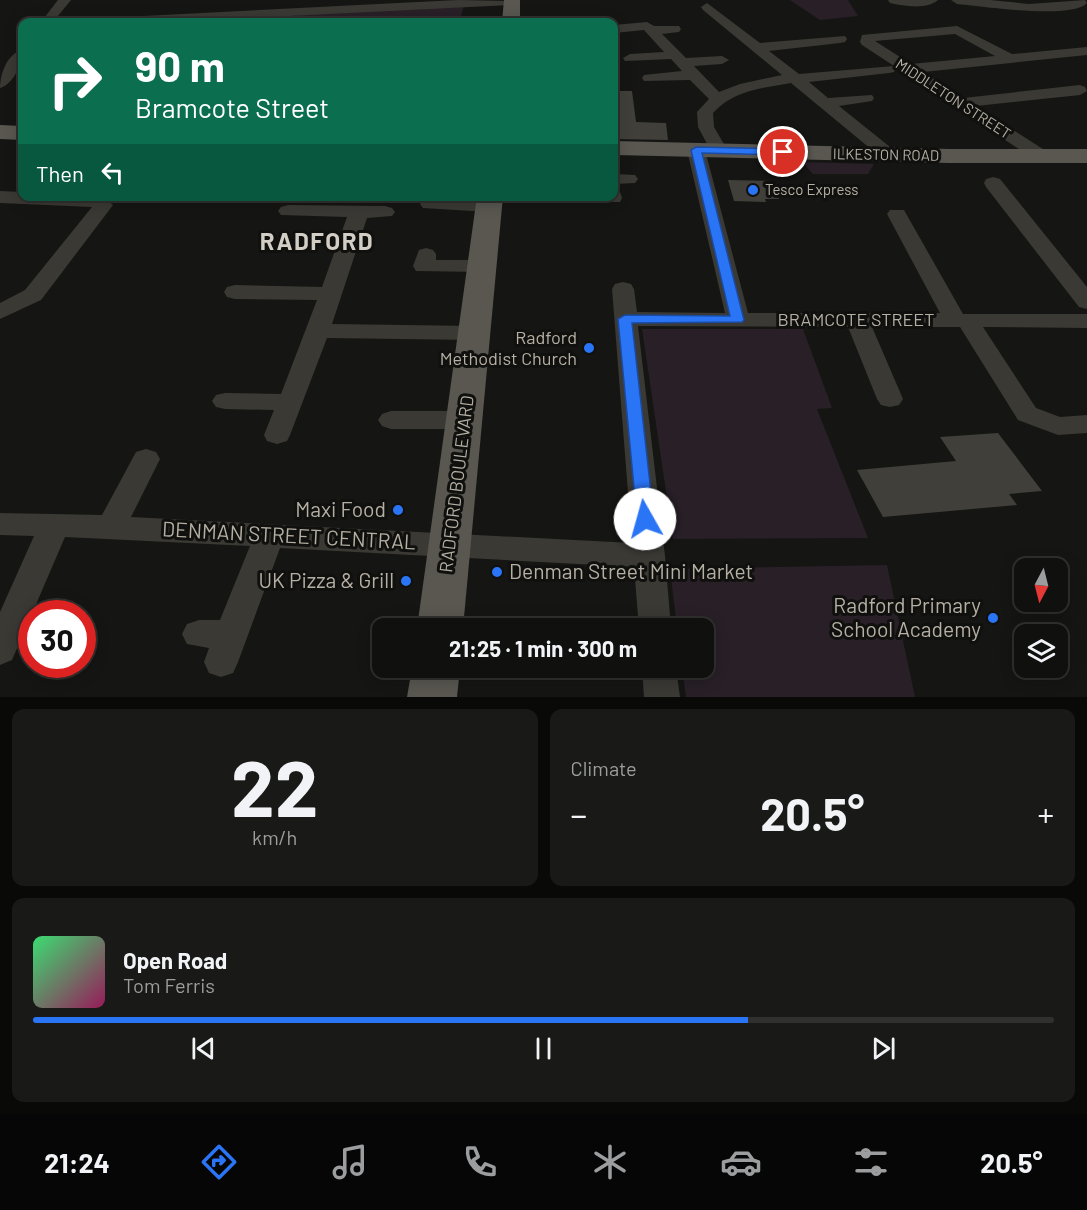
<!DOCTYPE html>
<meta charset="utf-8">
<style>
body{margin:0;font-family:Barlow,sans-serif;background:#191917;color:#f1f3f6;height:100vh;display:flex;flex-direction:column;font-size:22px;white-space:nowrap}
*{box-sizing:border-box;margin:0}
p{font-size:20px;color:#9c9d9e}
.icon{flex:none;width:33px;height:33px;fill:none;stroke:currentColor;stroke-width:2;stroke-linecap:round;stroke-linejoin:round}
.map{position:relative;height:697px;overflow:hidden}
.details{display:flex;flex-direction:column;gap:12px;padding:12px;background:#090908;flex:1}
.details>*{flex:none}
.guide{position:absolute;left:18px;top:18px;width:600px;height:183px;border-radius:12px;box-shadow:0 3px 15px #0003,0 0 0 2px #30302e;background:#0b6e4f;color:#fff;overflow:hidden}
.needle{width:39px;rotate:187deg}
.fabs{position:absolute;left:1014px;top:558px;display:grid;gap:12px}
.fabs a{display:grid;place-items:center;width:54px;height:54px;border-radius:12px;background:#10100e;box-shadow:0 3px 15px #0003,0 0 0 2px #30302e;font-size:30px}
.speed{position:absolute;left:18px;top:600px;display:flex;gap:12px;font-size:30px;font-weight:700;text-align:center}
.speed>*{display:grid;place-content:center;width:78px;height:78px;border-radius:50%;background:#10100e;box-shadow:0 3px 15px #0003,0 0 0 2px #30302e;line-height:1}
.speed .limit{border:9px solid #d22;background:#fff;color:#111}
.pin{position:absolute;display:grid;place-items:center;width:51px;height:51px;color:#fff;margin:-26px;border:3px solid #fff;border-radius:50%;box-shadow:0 2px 6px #0007}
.me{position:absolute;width:66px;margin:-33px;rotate:353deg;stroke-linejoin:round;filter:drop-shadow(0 0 4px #0008)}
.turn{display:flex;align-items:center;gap:21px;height:126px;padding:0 18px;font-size:27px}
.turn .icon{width:78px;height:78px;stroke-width:2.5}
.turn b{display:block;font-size:42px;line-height:51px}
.then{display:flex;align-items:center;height:57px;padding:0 18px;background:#0003;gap:12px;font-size:22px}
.big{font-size:45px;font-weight:700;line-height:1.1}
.details .widget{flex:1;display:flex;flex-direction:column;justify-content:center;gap:9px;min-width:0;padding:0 21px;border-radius:12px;background:#191917}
.details .dial{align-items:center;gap:0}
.dial b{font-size:78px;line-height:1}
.song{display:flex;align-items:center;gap:18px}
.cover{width:72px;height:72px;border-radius:9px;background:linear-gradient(135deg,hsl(140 70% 55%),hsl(330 70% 35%))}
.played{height:6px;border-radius:3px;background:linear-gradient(90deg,#2a74f6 70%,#30302e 70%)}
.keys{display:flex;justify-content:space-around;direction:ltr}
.heat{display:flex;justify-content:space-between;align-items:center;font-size:33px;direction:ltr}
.details .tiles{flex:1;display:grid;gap:12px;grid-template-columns:1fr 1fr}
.widget:last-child{grid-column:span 2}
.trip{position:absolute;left:372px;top:618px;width:342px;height:60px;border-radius:12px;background:#10100e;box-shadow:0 3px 15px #0003,0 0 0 2px #30302e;font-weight:700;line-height:60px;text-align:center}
.menu{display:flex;height:96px;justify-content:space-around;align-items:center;background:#060606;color:#9c9d9e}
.menu .icon{width:42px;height:42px}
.menu .current{color:#2a74f6}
.menu b{font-size:27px;color:#f1f3f6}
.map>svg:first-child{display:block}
</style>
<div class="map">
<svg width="1087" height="697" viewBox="0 0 1087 697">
<rect width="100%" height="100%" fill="#151513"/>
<g fill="#281f27">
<polygon points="790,0 848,0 858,16 820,20"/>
<polygon points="464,6 459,22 167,22"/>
<polygon points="802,162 874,164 868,174 813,174"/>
<polygon points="642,329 803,329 832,408 817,409 868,538 673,539"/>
<polygon points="887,565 915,697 686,697 682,668 704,668 704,628 677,628 670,569"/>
</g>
<g fill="#403f3a">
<polygon points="614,91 632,91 636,122 666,123 668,140 614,139"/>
<polygon points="728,180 772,181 779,199 765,199 766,202 734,201"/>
<polygon points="998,433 1042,491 1009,494 1017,505 883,517 857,470 956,461 940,437"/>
</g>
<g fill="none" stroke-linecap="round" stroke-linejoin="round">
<g fill="#3a3934" fill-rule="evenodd">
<polygon points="58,0 71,0 53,22 41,22"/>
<polygon points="458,0 517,1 511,5 169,22 98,22 104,18"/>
<path d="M 888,0 L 938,0 C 926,10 904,6 890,3 Z"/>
<path d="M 951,0 L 990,0 L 1029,4 L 1085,0 L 1087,3 C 1071,20 981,6 957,4 Z"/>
<path d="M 707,3 L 760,43 L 845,36 L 847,39 L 845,42 L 840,43 L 769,51 L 799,74 L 894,66 L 862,45 L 860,42 L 862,35 L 957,26 L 1012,54 L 1087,47 L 1087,55 L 923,72 L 963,98 L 1080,85 L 1085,87 L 1087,91 L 1080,95 L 976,106 L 1049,153 L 1052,157 L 1049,161 L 1037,161 L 894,66 L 896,69 L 894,72 L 889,73 L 809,82 L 828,98 L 872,95 L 874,98 L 872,101 L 839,106 L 895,151 L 898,155 L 895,159 L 883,159 L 791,83 C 763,88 733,90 713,113 L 714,127 L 728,151 L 725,155 L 713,155 L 698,127 L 697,112 L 709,99 L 690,80 L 644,81 L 642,78 L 644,75 L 682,71 L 671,59 L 625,61 L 623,58 L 630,54 L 664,52 L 644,30 L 614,33 L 614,25 L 647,22 L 654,26 L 679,26 L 681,29 L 679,32 L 662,34 L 686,58 L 722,56 L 729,60 L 722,64 L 694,66 L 719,92 L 740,84 L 782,75 L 703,10 L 701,7 ZM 955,34 L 995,56 L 911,64 L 875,41 Z"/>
<path d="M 22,50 C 23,62 14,84 0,88 C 0,74 7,54 22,50 Z"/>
<polygon points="696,145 702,146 705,150 748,313 940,313 887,214 890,210 904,210 963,314 1087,314 1087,328 983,327 1036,408 1060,417 1087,415 1087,433 1058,435 1018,420 960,327 872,327 903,399 899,405 890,407 881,405 877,399 848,327 638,326 665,556 671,628 639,628 634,567 280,548 238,662 233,673 221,677 209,673 204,662 209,648 187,644 182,634 187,624 199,620 220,620 250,546 65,537 12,660 0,665 0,612 34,536 0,535 0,513 102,515 136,452 146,449 156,452 160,459 131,517 632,543 612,289 615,284 623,282 631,284 634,289 637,312 725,313 687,150 690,146"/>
<polygon points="614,174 635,175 638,179 635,183 614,184"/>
<polygon points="993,177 1000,179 1087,287 1087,309 1079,307 986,187 984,183 986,179"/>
<polygon points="614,190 620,192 622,198 620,202 606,202 604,196 614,196"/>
<polygon points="0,191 22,192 22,196 102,196 113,205 41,300 0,319 0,303 25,290 92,207 0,203"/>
<polygon points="430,198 489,200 496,202 499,206 496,210 489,212 423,208 420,204 423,200"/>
<polygon points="288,205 385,206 392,208 395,212 392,216 367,218 332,324 475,326 483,328 487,333 483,338 475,340 327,338 290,435 287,441 277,444 267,441 264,435 274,410 225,409 216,407 212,401 216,395 225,393 281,394 317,300 235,299 227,297 224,292 227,287 235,285 322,287 347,217 281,215 278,211 281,207"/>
<polygon points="426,248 433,250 436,254 436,260 482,260 490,261 493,266 490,271 482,272 416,271 413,266 419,250"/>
<polygon points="391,411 465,411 474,414 478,420 474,426 465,429 391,429 382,426 378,420 382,414"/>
<polygon points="642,668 676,668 680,697 644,697"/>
</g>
<g fill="#595750" fill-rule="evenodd">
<polygon points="504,0 520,0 520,22 502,22"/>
<polygon points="0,125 22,126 22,140 0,139"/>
<polygon points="614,141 949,149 1087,149 1087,163 949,163 614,155"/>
<polygon points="477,196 503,196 463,628 417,628"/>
<polygon points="412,668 460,668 457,697 407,697"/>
</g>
</g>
<polygon fill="#2a74f6" stroke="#1b4ba0" stroke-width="1.5" points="696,147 783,149 787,152 783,155 702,153 744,320 742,322 632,323 654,519 651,523 645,525 639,523 637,519 618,319 625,315 730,316 691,150"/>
<g fill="#2a74f6" stroke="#10100e" stroke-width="2">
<circle cx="753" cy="190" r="6"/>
<circle cx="589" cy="348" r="6"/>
<circle cx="398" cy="510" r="6"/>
<circle cx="497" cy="572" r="6"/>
<circle cx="406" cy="581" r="6"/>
<circle cx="993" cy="618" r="6"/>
</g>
<g text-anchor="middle" stroke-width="6" stroke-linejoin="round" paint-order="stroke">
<g font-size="15" fill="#b6b0a4" stroke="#10100e">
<text transform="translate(953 99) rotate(33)" y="5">MIDDLETON STREET</text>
<text transform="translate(886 155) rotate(1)" y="5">ILKESTON ROAD</text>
</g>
<g font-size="15" fill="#b6b0a4" stroke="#10100e" text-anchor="start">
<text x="765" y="195">Tesco Express</text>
</g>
<g font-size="18" fill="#b6b0a4" stroke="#10100e">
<text x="856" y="326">BRAMCOTE STREET</text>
<text transform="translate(457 484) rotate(-83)" y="6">RADFORD BOULEVARD</text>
</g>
<g font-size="18" fill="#b6b0a4" stroke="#10100e" text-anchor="end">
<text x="577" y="344">Radford<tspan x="577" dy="21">Methodist Church</tspan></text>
</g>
<g font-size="21" fill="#b6b0a4" stroke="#10100e" text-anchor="end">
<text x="386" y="517">Maxi Food</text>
<text x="509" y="579" text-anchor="start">Denman Street Mini Market</text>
<text x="394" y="588">UK Pizza &amp; Grill</text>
<text x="981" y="613">Radford Primary<tspan x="981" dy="24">School Academy</tspan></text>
</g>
<g font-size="21" fill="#b6b0a4" stroke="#10100e">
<text transform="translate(289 536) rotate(3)" y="7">DENMAN STREET CENTRAL</text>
</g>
<g font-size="24" font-weight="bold" letter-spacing="1.5" fill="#d2cec5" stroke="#10100e">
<text x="317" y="250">RADFORD</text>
</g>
</g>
</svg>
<div class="fabs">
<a><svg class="needle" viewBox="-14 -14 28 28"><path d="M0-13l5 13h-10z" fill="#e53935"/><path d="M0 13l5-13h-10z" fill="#9c9d9e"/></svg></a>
<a><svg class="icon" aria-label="layers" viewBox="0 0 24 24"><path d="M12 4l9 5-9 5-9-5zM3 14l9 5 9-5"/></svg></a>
</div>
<div class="speed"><div class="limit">30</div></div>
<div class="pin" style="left:783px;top:152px;background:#d93025"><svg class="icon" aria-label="arrive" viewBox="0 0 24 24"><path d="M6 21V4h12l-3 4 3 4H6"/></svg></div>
<svg class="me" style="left:645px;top:519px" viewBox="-20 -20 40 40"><circle r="19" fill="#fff"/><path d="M0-13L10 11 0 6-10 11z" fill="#2a74f6"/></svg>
<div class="trip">21:25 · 1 min · 300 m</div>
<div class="guide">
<div class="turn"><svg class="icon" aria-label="right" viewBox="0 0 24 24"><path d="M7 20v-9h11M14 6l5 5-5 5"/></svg><div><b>90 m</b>Bramcote Street</div></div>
<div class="then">Then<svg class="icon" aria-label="left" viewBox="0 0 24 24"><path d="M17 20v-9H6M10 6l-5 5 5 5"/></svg></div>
</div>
</div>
<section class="details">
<div class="tiles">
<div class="widget dial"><b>22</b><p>km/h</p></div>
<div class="widget"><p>Climate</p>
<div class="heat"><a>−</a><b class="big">20.5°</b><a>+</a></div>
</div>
<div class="widget">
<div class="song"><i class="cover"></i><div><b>Open Road</b><p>Tom Ferris</p></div></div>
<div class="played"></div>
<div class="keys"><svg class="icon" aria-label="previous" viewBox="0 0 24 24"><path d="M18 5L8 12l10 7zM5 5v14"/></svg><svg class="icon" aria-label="pause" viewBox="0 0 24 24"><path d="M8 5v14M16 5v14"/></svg><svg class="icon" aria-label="next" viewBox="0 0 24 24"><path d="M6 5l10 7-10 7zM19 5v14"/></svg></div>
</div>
</div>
</section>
<nav class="menu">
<b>21:24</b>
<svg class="icon current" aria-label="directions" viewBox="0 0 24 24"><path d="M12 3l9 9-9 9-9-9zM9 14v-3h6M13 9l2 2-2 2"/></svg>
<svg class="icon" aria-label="music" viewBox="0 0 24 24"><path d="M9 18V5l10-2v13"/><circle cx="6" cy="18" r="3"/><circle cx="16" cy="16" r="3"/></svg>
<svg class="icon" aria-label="phone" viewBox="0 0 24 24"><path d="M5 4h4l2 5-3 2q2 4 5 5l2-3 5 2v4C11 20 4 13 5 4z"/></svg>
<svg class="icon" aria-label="climate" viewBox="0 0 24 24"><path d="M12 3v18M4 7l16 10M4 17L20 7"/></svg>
<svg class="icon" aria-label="car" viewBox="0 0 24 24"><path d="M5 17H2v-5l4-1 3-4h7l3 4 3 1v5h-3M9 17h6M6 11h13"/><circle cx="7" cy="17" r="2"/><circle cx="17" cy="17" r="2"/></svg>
<svg class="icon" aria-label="filters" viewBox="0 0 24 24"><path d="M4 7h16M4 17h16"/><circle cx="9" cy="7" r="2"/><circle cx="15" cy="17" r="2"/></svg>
<b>20.5°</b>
</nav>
